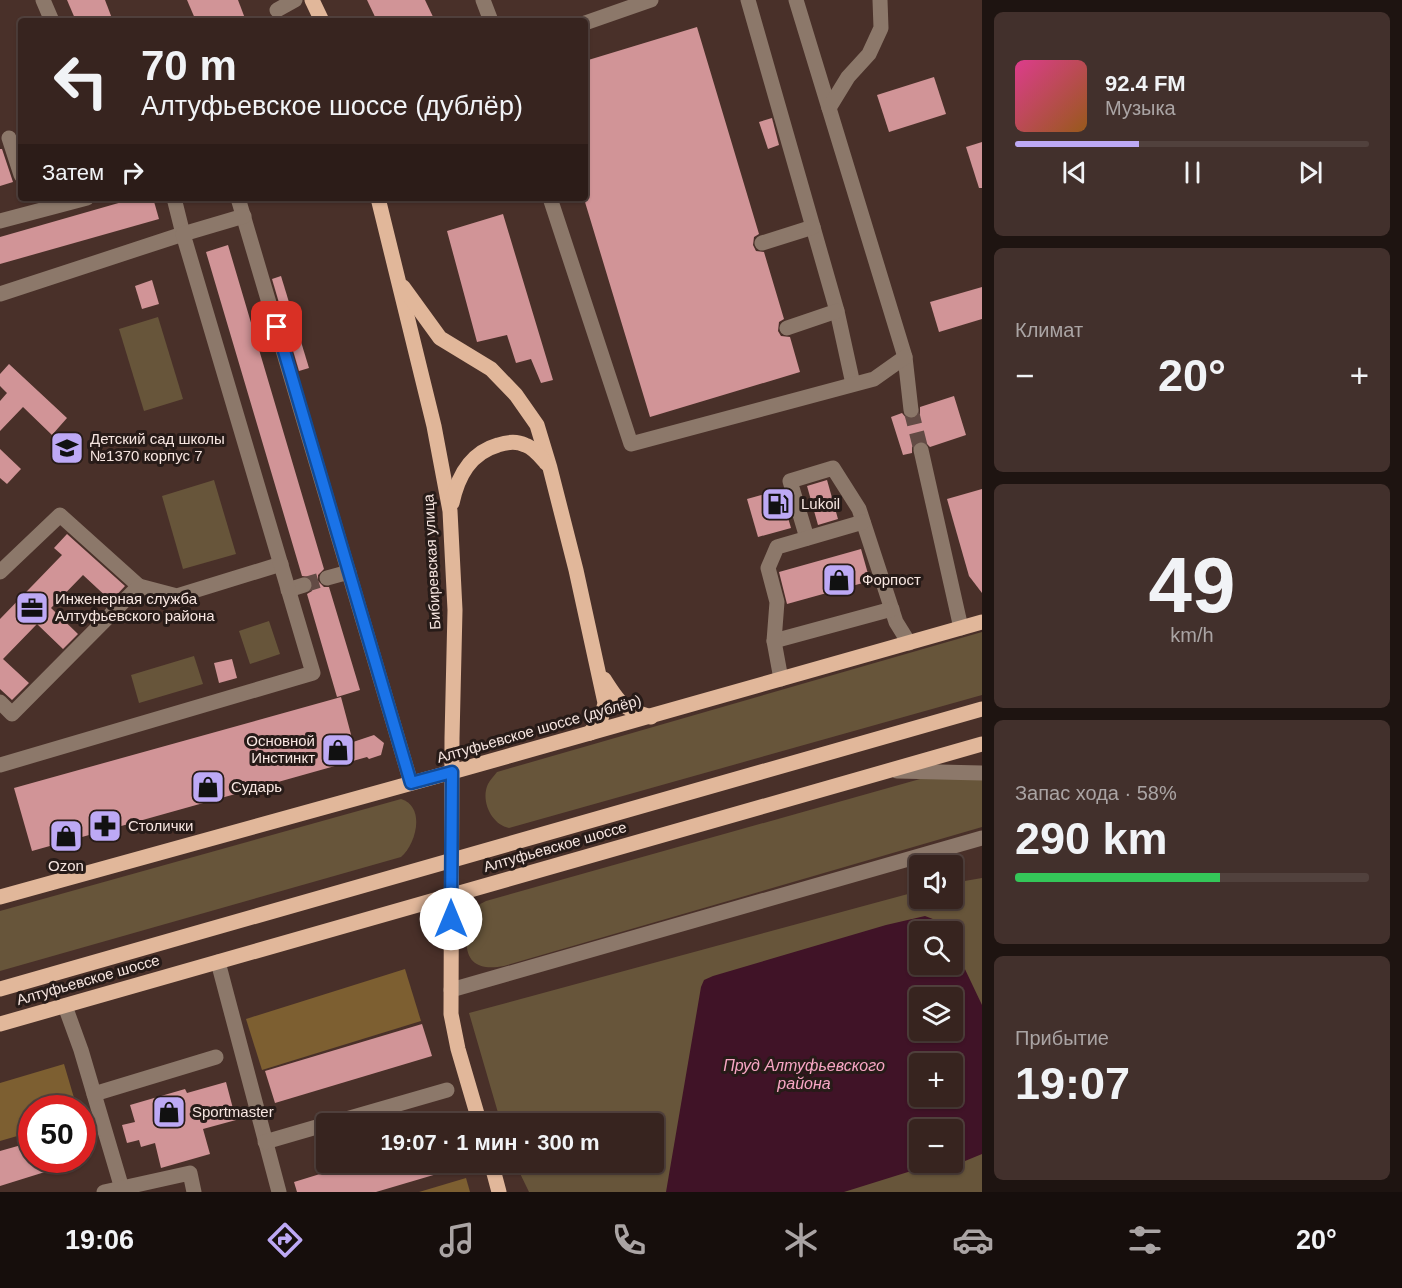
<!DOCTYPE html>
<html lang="ru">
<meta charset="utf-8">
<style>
body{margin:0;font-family:Helvetica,sans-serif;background:#42302c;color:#f1f3f6;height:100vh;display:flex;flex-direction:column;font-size:22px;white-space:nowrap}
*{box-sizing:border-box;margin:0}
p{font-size:20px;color:#aaa4a4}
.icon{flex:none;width:33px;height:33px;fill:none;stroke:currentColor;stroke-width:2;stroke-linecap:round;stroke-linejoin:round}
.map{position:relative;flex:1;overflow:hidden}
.sheet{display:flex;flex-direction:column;gap:12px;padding:12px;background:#1e1411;width:420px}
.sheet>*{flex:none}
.hud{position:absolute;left:18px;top:18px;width:570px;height:183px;border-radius:6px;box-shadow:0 2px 4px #0004,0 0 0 2px #51413d;background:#37241f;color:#f1f3f6;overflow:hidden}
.buttons{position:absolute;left:909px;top:855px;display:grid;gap:12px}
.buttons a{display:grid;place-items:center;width:54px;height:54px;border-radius:6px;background:#37241f;box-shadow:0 2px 4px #0004,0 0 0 2px #51413d;font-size:30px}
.speed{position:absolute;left:18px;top:1095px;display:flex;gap:12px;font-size:30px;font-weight:700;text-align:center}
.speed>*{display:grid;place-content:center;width:78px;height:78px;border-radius:50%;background:#37241f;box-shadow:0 2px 4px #0004,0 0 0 2px #51413d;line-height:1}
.speed .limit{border:9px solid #d22;background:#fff;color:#111}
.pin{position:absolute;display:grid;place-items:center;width:51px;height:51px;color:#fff;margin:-26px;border-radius:12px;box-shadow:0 3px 9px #0006}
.me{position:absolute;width:66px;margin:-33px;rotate:0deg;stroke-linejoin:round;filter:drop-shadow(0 0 4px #0008)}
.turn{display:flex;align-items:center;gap:21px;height:126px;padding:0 24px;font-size:27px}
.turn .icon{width:78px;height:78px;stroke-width:2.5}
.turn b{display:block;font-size:42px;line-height:51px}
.then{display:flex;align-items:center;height:57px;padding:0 24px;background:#0003;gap:12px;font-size:22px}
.big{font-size:45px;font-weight:700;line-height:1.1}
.sheet .tile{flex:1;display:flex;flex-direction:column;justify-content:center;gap:9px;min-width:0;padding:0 21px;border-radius:9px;background:#42302c}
.sheet .dial{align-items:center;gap:0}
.dial b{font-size:78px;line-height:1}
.song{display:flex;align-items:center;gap:18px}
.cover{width:72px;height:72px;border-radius:9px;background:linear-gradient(135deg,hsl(330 70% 55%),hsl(30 70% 35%))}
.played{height:6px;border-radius:3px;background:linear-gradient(90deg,#bda9f5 35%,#51413d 35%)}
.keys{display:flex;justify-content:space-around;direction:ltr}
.heat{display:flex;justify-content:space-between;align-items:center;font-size:33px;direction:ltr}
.charge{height:9px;border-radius:4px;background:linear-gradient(90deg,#34c759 58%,#51413d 0)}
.trip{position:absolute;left:316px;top:1113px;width:348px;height:60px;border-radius:6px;background:#37241f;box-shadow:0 2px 4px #0004,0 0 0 2px #51413d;font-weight:700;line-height:60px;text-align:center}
.menu{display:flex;height:96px;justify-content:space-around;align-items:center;background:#160e0c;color:#aaa4a4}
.menu .icon{width:42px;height:42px}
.menu .active{color:#bda9f5}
.menu b{font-size:27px;color:#f1f3f6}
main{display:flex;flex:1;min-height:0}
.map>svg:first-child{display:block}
</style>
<main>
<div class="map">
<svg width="982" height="1192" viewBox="0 0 982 1192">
<rect width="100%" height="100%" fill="#493029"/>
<g fill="#67553a" fill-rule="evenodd">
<polygon points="158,317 183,399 144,411 119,329"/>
<polygon points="214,480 236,554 183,569 162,496"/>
<polygon points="269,621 280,654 250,664 239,631"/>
<path d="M 982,632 L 982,695 L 509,828 C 492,825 480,801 488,784 C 490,780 494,776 497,772 Z"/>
<polygon points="194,656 203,684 139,703 131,675"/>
<path d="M 982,778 L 982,827 L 504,966 C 474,972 462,958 468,928 C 471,915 473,907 486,901 L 920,779 Z"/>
<path d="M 401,799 C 426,807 416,844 401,857 L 0,971 L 0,911 Z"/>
<path d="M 982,878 L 982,1192 L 529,1192 L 515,1163 L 654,1162 L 654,1124 L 501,1123 L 469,1013 L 919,891 L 920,898 L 952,898 L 953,883 ZM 920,932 L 952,932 L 952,964 L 920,964 ZM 920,998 L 952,998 L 952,1030 L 920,1030 ZM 920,1064 L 952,1064 L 952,1096 L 920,1096 ZM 920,1130 L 952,1130 L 952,1162 L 920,1162 Z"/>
</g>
<g fill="#7d5f31">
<polygon points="405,969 421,1021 262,1070 246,1019"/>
<polygon points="64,1064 77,1108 32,1108 31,1132 0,1141 0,1083"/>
<polygon points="466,1178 470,1192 419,1192"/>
</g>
<path fill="#401327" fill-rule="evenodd" d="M 925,916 L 938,921 L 946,931 L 920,932 L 920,964 L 952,964 L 953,944 L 982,1005 L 982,1154 L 965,1161 L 908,1172 L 844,1192 L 666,1192 L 701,987 L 704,980 L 713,976 L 886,925 ZM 920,998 L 952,998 L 952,1030 L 920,1030 ZM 920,1064 L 952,1064 L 952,1096 L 920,1096 ZM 920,1130 L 952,1130 L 952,1162 L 920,1162 Z"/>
<g fill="#d19497">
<polygon points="67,0 105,0 113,21 76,21"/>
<polygon points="187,0 238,0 246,21 196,21"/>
<polygon points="367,0 425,0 435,21 377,21"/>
<polygon points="697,27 759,234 754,237 753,245 756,251 764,252 784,319 779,322 778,331 781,336 790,337 800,372 650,417 585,202 585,61"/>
<polygon points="934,77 946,114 889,132 877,95"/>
<polygon points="772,118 779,145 768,149 759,122"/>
<polygon points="982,142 982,188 979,188 966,147"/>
<polygon points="0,149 2,149 13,182 0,186"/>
<polygon points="136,198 153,198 159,219 0,264 0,237"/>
<polygon points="503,214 553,380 541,383 531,359 516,363 507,335 477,342 447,231"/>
<polygon points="228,245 324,569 318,575 318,581 324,587 329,587 360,690 337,697 307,594 312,591 313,583 310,577 302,576 206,252"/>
<polygon points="281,276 309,368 299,371 272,279"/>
<polygon points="152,280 159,304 142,309 135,286"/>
<polygon points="982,287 982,319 939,332 930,302"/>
<polygon points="9,364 67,418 52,435 23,407 0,431 0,401 7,393 0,386 0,374"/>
<polygon points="954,396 966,435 930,447 924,441 918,441 912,447 912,453 903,455 891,417 902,413 907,419 913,420 920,414 920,407"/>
<polygon points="0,449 21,469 7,484 0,478"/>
<polygon points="827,480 838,519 818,525 807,486"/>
<polygon points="982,489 982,593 969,576 947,499"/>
<polygon points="780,490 791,528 758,537 747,499"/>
<polygon points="67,534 125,586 111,601 83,575 51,608 78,634 63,649 37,624 3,659 29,683 12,700 0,689 0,619 62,555 54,548"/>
<polygon points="861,549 870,581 787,604 779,572"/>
<polygon points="232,659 237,678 219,683 214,663"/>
<polygon points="341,697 353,742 374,735 384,743 381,755 369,759 367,757 32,851 14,788"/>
<polygon points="422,1024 432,1056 275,1103 265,1071"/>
<polygon points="226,1082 236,1120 203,1129 210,1154 161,1168 155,1143 141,1147 139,1140 127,1143 122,1125 135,1122 130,1105 185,1089 187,1093"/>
<polygon points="32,1142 32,1160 76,1160 77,1162 0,1186 0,1151"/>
<polygon points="359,1162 464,1162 464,1166 376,1192 297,1192 294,1182"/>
</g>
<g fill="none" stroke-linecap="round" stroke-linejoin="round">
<g stroke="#634b45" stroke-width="15" stroke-dasharray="15 8" stroke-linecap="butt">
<polyline points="911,410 921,450"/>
<polyline points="304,585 327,578"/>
</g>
<g stroke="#8c786a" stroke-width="15">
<polyline points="43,0 52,21"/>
<polyline points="483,0 491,21"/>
<polyline points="748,0 837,311 853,384"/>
<polyline points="796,0 905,357 911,410"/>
<polyline points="277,10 295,0"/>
<polyline points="585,23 651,0"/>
<polyline points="829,108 848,77 869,54 881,28 880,0"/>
<polyline points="9,138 21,175"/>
<polyline points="238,198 411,783"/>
<polyline points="550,198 631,444 874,379 905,357"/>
<polyline points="0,221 87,198"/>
<polyline points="762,243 813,227"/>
<polyline points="0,294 183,234 174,198"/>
<polyline points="787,328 837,311"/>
<polyline points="921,450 961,628"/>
<polyline points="807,538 790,481 833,468 859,509 896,622 909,643"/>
<polyline points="0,572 60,515 139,586"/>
<polyline points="327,578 349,572"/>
<polyline points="288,590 304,585"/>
<polyline points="774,641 892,609"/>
<polyline points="781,679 774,641 777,602 768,568 777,547 863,522"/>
<polyline points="0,702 12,714 139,586 177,596 281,564"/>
<polyline points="0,765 313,673 183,234 244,216"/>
<polyline points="897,771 982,773"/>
<polyline points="218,962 279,1192"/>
<polyline points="451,990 982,838"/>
<polyline points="65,1006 81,1050 123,1192"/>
<polyline points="94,1094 216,1057"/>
<polyline points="329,1124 447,1090"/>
<polyline points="265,1142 327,1124"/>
<polyline points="104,1192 190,1173 194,1192"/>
</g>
<g stroke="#e1b79a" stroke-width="15">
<polyline points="312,0 322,21"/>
<polyline points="378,198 434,426 450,511 455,610 452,738 451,1014 458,1049 480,1124"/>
<polyline points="403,287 440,338 491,369 516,395 537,425 550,468 576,570 605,703 601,719 590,733"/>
<path d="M 452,503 C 458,476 470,453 498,445 C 507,442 517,441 525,445 C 534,448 540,456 546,463"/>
<path d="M 604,679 C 619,703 623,709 651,717"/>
<polyline points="0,897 452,772 982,622"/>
<polyline points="0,989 982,709"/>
<polyline points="0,1024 982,744"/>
<polyline points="491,1162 499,1192"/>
</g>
</g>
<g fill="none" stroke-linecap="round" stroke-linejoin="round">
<defs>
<polyline id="route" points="277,327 411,783 452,772 451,919"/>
</defs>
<use href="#route" stroke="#114b97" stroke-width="15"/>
<use href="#route" stroke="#1a73e8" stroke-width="10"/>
</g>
<defs>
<symbol id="school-square" viewBox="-11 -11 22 22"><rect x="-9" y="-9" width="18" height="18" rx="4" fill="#bda9f5" stroke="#271b18"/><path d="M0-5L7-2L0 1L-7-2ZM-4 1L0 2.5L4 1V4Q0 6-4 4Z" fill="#111"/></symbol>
<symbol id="fuel-square" viewBox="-11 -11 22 22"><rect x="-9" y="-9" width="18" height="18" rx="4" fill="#bda9f5" stroke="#271b18"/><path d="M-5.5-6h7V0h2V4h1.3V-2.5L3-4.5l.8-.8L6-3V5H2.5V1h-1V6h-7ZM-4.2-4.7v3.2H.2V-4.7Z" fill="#111"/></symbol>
<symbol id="shop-square" viewBox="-11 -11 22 22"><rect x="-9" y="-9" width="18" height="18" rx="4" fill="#bda9f5" stroke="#271b18"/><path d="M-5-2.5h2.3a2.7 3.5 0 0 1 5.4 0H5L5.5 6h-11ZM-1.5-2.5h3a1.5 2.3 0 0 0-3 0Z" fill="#111"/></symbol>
<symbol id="office-square" viewBox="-11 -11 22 22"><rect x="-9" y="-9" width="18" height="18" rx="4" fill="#bda9f5" stroke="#271b18"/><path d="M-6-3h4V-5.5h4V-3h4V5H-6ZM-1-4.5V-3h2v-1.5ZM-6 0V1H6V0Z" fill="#111"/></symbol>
<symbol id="pharmacy-square" viewBox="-11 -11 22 22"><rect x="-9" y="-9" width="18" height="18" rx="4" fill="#bda9f5" stroke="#271b18"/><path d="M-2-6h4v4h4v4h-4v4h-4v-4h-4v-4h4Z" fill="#111"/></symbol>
</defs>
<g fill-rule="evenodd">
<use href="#school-square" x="48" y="429" width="38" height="38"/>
<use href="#fuel-square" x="759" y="485" width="38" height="38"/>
<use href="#shop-square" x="820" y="561" width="38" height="38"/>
<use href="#office-square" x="13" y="589" width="38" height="38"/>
<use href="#shop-square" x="319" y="731" width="38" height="38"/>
<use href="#shop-square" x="189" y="768" width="38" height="38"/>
<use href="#pharmacy-square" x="86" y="807" width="38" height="38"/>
<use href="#shop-square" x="47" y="817" width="38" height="38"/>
<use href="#shop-square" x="150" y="1093" width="38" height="38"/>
</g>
<g text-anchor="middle" stroke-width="6" stroke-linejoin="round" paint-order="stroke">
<g font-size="15" fill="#f7e6e1" stroke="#271b18" text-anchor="start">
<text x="90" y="444">Детский сад школы<tspan x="90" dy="17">№1370 корпус 7</tspan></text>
<text x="801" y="509">Lukoil</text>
<text x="862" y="585">Форпост</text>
<text x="55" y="604">Инженерная служба<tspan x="55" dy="17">Алтуфьевского района</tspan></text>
<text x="315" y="746" text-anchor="end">Основной<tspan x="315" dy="17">Инстинкт</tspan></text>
<text x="231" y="792">Сударь</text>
<text x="128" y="831">Столички</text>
<text x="66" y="871" text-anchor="middle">Ozon</text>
<text x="192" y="1117">Sportmaster</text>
</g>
<g font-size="15" fill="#f7e6e1" stroke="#271b18">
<text transform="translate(432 562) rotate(-93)" y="5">Бибиревская улица</text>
<text transform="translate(539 729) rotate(-16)" y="5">Алтуфьевское шоссе (дублёр)</text>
<text transform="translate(555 847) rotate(-16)" y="5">Алтуфьевское шоссе</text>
<text transform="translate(88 980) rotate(-16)" y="5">Алтуфьевское шоссе</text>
</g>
<g font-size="16" font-style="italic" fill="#f8a6c4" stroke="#271b18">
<text x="804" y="1071">Пруд Алтуфьевского<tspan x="804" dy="18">района</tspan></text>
</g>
</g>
</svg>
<div class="buttons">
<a><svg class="icon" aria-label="sound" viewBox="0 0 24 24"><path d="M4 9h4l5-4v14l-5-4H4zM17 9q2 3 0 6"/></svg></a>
<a><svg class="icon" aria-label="search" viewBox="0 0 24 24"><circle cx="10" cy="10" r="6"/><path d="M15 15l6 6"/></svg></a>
<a><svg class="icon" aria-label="layers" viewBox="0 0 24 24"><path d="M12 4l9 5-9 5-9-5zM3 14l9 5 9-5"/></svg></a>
<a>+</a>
<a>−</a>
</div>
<div class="speed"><div class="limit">50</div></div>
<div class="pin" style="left:277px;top:327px;background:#d93025"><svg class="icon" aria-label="arrive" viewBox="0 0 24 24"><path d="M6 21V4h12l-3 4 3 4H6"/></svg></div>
<svg class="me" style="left:451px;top:919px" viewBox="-20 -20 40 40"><circle r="19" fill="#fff"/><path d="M0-13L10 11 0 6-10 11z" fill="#1a73e8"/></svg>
<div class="trip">19:07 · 1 мин · 300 m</div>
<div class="hud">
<div class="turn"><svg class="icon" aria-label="left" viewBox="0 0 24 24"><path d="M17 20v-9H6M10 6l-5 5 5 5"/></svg><div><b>70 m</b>Алтуфьевское шоссе (дублёр)</div></div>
<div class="then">Затем<svg class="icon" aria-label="right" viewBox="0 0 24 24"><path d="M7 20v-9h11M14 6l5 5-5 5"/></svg></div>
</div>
</div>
<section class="sheet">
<div class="tile">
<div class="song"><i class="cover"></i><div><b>92.4 FM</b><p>Музыка</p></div></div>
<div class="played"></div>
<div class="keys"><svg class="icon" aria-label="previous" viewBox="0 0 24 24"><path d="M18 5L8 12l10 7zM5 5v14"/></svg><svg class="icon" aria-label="pause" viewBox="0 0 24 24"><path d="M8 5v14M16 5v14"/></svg><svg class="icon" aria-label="next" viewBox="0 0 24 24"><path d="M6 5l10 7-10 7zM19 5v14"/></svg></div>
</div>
<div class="tile"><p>Климат</p>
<div class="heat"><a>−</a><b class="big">20°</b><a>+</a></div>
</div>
<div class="tile dial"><b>49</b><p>km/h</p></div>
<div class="tile"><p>Запас хода · 58%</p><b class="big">290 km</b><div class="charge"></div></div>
<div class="tile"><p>Прибытие</p><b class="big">19:07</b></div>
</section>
</main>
<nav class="menu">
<b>19:06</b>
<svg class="icon active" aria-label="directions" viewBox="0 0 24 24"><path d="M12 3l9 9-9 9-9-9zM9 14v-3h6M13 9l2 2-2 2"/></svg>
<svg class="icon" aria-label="music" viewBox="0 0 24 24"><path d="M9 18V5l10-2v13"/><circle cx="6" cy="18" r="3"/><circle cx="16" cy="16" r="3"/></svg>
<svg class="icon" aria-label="phone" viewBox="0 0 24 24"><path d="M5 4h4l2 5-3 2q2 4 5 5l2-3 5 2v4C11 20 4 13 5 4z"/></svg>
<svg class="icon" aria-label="climate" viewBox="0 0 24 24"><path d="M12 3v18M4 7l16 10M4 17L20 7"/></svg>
<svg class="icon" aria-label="car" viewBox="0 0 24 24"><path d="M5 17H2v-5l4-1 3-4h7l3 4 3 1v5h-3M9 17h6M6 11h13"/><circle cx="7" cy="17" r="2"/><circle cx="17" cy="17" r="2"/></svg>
<svg class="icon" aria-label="filters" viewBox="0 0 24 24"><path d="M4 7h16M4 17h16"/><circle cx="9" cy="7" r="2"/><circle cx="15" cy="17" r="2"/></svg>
<b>20°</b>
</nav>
